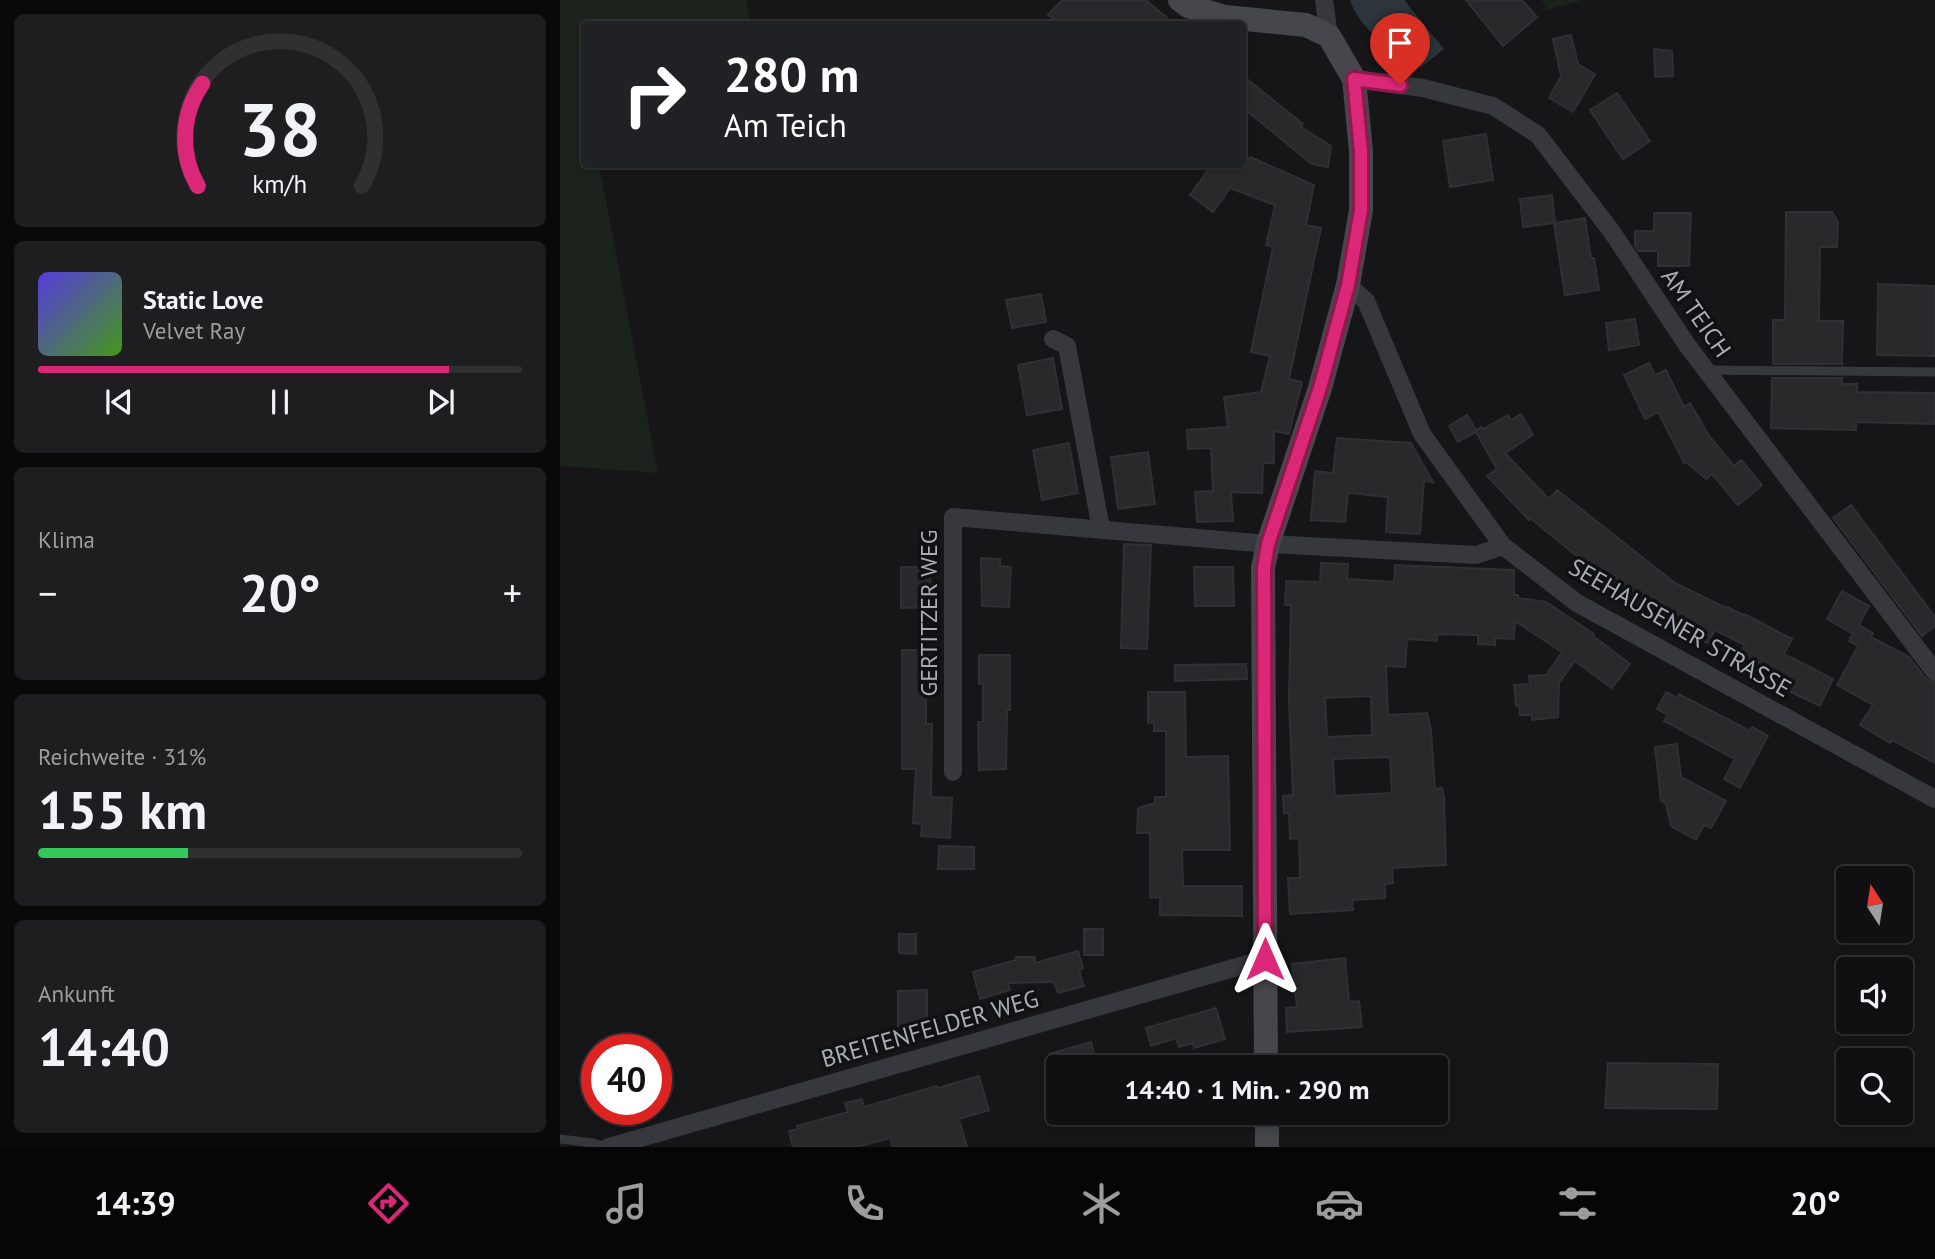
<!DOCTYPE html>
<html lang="de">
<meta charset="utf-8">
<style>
body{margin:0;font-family:"PT Sans",sans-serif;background:#1e1e20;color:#f1f3f6;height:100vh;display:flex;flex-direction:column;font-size:26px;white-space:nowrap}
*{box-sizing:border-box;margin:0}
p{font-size:23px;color:#9c9d9f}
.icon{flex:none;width:38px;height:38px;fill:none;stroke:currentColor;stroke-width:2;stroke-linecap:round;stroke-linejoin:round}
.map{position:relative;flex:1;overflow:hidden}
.sheet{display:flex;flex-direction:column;gap:14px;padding:14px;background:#09090a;width:560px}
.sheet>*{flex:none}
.banner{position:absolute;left:21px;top:21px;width:665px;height:147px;border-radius:7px;box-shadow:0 4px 10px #0003,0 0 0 2px #303032;background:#202124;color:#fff;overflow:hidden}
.needle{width:46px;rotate:348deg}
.controls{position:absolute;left:1276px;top:866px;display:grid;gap:14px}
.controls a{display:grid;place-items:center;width:77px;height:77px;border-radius:7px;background:#101012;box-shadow:0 4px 10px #0003,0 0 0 2px #303032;font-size:35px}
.speed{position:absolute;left:21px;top:1034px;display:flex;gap:14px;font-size:35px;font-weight:700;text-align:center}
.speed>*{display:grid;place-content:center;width:91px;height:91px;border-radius:50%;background:#101012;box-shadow:0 4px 10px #0003,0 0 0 2px #303032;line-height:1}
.speed .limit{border:10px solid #d22;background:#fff;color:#111}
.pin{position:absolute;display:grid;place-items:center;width:60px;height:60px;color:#fff;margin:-72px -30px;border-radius:50% 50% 50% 0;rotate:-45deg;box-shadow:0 0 7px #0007}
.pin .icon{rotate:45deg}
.me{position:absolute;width:77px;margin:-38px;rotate:0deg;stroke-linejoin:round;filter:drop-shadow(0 0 5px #0008)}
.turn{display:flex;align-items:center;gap:24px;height:147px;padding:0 28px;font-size:32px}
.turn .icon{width:91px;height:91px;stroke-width:2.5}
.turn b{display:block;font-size:49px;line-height:60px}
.big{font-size:52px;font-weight:700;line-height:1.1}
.sheet .widget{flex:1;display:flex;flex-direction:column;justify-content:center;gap:10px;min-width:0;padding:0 24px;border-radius:10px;background:#1e1e20}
.sheet .dial{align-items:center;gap:0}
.dial svg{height:182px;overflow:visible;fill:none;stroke:#303032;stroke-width:7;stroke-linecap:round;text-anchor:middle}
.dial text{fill:#f1f3f6;stroke:none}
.song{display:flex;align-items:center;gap:21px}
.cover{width:84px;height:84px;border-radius:10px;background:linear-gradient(135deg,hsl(250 70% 55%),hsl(100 70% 35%))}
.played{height:7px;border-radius:4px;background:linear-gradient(90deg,#db2777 85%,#303032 85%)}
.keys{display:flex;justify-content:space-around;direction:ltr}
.heat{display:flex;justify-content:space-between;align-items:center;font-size:38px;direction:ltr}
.charge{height:10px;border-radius:5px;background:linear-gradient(90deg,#34c759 31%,#303032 0)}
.trip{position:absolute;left:486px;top:1055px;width:402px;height:70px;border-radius:7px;background:#101012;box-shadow:0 4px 10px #0003,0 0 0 2px #303032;font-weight:700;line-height:70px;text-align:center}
.tabs{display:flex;height:112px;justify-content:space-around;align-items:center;background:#060607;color:#9c9d9f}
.tabs .icon{width:49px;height:49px}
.tabs .active{color:#db2777}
.tabs b{font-size:32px;color:#f1f3f6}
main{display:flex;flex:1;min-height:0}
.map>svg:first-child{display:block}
</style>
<main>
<section class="sheet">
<div class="widget dial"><svg viewBox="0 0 100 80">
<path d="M14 69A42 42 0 1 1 86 69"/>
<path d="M14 69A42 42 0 0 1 16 24" stroke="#db2777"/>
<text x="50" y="56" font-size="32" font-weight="700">38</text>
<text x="50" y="72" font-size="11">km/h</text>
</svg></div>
<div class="widget">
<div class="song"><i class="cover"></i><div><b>Static Love</b><p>Velvet Ray</p></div></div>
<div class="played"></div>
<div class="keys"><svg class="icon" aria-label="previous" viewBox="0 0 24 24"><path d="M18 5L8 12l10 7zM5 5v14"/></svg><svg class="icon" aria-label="pause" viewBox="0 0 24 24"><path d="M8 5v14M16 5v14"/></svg><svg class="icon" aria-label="next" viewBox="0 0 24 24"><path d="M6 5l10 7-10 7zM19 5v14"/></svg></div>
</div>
<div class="widget"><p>Klima</p>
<div class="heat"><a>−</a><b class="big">20°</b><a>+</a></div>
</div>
<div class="widget"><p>Reichweite · 31%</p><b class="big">155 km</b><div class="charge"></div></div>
<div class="widget"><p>Ankunft</p><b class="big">14:40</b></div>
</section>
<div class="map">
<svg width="1375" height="1147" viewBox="0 0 1375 1147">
<rect width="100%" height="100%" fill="#161618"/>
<g fill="#1c231d">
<polygon points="0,0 186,0 191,24 24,24 24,164 39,165 98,473 0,466"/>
<polygon points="982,0 1022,0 987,10"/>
</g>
<path fill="#2c353c" d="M 790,0 L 844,0 L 884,49 L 860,68 C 832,50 802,33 790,0 Z"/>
<g fill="#29292c" stroke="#303034" stroke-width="2" fill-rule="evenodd">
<polygon points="502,0 586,0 614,24 499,24 488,15"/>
<polygon points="906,0 962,0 977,17 943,46"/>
<polygon points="1011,35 1018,64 1035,74 1013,112 989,98 1001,76 993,39"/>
<polygon points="1094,49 1112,51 1113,76 1095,77"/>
<polygon points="682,75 743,124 741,127 771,146 768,167 752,164 682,107"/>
<polygon points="1057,93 1090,141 1063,159 1030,110"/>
<polygon points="926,134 933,180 890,187 883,141"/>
<polygon points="690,157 754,185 746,225 761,228 729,379 742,382 729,434 714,431 714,463 703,463 702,493 671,492 673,521 637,522 635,492 653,491 651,448 628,449 627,430 668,427 664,397 701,392 710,356 691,352 713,247 706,245 715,205 670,188 653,212 630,195 652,164 687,164"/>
<polygon points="992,195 995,223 1025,218 1031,258 1034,258 1039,290 1005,295 994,223 963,227 960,199"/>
<polygon points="1226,212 1272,212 1278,222 1277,247 1260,247 1259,321 1283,321 1282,364 1213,364 1213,320 1225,320"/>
<polygon points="1094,213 1131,213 1129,266 1098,266 1098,251 1078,251 1075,246 1075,231 1094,231"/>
<polygon points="1318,284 1375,286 1375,356 1317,355"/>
<polygon points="481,294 486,322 452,328 446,300"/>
<polygon points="1075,319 1079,345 1049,350 1046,323"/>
<polygon points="493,358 502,409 467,415 458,365"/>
<polygon points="1089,363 1095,375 1106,370 1124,407 1130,403 1149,436 1174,466 1181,460 1202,485 1178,505 1152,474 1146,479 1126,462 1124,463 1098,412 1085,419 1064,375"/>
<polygon points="1212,378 1282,378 1282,384 1297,384 1297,392 1375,393 1375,424 1296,422 1296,430 1211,428"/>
<polygon points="961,414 973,435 945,453 989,499 997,490 1115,583 1166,608 1167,607 1183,615 1184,614 1232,639 1224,654 1273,679 1260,706 1229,691 1231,688 1177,659 1185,645 1155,630 1148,643 1105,621 1101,626 1081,612 1083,608 1047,581 1043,584 1031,574 1034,570 970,518 969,520 927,476 937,469 916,432 898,442 889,426 907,415 916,430 921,427 923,429 948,415 951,420"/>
<polygon points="777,438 851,443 873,482 864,481 860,534 826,532 828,497 788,493 785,522 751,520 755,471 773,473"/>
<polygon points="509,443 518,493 482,500 473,450"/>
<polygon points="588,452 595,504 558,509 551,457"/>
<polygon points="1291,505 1375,617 1375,626 1362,636 1273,518"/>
<polygon points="564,544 591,545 587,649 561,648"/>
<polygon points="421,558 440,559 440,566 451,567 449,607 422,606"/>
<path d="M 761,563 L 788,564 L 787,579 L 834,582 L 835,565 L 954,570 L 954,595 L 958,595 L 958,598 L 986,602 L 1034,634 L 1033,636 L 1070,664 L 1052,688 L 1015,661 L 999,683 L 998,717 L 972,720 L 972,715 L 960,715 L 959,705 L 956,706 L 954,685 L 970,684 L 969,676 L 986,675 L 1002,652 L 955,621 L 954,639 L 935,638 L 935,645 L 918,644 L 918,635 L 877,634 L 877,641 L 847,639 L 845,667 L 826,666 L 828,715 L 867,713 L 871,730 L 875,789 L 882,788 L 884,797 L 886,865 L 832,868 L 833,883 L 825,884 L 825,898 L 792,900 L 793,910 L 730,914 L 728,878 L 740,878 L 739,838 L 730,839 L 729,813 L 724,813 L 723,796 L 733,795 L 729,699 L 731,605 L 725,605 L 726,581 L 760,582 ZM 811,696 L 812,735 L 767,737 L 765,698 ZM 830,757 L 832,793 L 775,796 L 773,759 Z"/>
<polygon points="341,567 370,567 371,607 341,608"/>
<polygon points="634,567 673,567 674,606 635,606"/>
<polygon points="1282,591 1309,606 1299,625 1313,633 1311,637 1349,657 1366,679 1375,683 1375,763 1332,740 1330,743 1300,725 1313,705 1277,685 1298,646 1289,641 1293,634 1267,619"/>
<polygon points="342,650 370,650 370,688 366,688 366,724 372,724 371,797 392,798 390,838 361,836 362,824 353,823 356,769 342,769"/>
<polygon points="419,655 450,655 450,710 447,710 446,769 419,770 418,722 423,722 423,683 419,684"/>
<polygon points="686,664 687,679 615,681 615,665"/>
<polygon points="588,692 625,692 626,757 668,756 670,850 622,850 623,886 682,886 682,916 600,915 600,897 590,898 590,833 577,833 578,808 595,803 595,797 606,797 606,731 594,731 594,722 588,723"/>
<polygon points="1106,692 1117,698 1119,694 1190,731 1192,727 1208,736 1180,788 1164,779 1175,759 1104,721 1108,715 1097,709"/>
<polygon points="1117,744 1121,777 1166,801 1151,828 1144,825 1136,840 1111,826 1106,804 1101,801 1095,747"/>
<polygon points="379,846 414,847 414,869 378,869"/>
<rect x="524" y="929" width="19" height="26"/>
<polygon points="339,934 356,934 356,954 339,953"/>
<polygon points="518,951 523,968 519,970 524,986 498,993 494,982 448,983 450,990 420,999 413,972 456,960 456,957 475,957 475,963"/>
<polygon points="785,958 789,1002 799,1001 802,1027 727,1032 726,1008 737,1007 732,964"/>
<polygon points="367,990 367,1025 338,1026 338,991"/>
<polygon points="656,1008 665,1039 634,1048 633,1043 619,1047 616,1038 591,1046 586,1028"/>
<polygon points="531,1042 538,1068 499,1068 499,1069 494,1071 489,1054"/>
<polygon points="1048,1063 1158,1064 1157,1109 1045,1108"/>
<polygon points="419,1076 429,1110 399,1119 407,1147 333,1147 330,1138 297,1147 233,1147 229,1131 238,1129 237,1126 288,1112 285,1103 302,1099 304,1107 377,1086 378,1088"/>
</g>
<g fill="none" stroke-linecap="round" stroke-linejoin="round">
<g stroke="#37383d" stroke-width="9">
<polyline points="1148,370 1375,372"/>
<polyline points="0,1139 33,1143 47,1147"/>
</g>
<g stroke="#37383d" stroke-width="18">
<polyline points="764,0 769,36"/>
<polyline points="794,79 863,88 933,106 978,135 1052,232 1127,345 1375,672"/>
<polyline points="788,285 806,301 862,434 943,546 1017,603 1375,799"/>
<polyline points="493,339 507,346 541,529"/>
<polyline points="393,772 393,517 708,544 916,555 943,546"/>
<polyline points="49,1147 705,959"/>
</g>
<g stroke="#45474d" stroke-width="24">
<polyline points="620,0 628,6 665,17 746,25 769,36 794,79 801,151 801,210 788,285 760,388 708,544 703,568 706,1068"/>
<polyline points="707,1113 707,1147"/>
</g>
</g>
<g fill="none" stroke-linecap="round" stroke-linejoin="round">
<defs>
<polyline id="route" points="705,959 704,568 708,544 760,388 788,285 801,210 801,151 794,79 840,85"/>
</defs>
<use href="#route" stroke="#8e194d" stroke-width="18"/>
<use href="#route" stroke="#db2777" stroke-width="12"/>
</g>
<g text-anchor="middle" stroke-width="7" stroke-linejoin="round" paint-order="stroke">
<g font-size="24" fill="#a8adb8" stroke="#111113">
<text transform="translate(1136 313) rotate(55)" y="8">AM TEICH</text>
<text transform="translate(369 613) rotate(-90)" y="8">GERTITZER WEG</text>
<text transform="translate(1120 628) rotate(30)" y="8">SEEHAUSENER STRASSE</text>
<text transform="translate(370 1029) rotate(-16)" y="8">BREITENFELDER WEG</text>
</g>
</g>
</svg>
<div class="controls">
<a><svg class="needle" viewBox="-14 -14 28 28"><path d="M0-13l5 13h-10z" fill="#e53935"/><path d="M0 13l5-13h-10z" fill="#9c9d9f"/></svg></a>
<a><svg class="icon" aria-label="sound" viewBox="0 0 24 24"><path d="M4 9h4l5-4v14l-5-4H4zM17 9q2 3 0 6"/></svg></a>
<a><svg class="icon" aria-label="search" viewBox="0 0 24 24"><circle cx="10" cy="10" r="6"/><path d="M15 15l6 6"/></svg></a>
</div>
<div class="speed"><div class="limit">40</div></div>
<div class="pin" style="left:840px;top:85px;background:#d93025"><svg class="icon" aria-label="arrive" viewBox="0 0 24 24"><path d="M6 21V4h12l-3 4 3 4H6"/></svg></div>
<svg class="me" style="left:705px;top:959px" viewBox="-20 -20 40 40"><path d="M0-17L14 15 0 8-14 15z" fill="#db2777" stroke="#fff" stroke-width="4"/></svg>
<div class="trip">14:40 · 1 Min. · 290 m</div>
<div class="banner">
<div class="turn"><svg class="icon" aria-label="right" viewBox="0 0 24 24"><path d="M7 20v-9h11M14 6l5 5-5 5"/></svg><div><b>280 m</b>Am Teich</div></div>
</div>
</div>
</main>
<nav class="tabs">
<b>14:39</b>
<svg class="icon active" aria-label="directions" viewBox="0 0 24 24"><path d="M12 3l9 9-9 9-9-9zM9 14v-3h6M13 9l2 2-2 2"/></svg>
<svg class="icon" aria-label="music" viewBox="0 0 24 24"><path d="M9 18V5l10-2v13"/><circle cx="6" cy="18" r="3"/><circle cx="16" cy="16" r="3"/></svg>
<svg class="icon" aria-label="phone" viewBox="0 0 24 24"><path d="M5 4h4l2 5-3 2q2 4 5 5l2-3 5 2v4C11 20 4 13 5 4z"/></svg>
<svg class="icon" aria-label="climate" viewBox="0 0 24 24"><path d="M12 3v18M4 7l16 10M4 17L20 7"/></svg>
<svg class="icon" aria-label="car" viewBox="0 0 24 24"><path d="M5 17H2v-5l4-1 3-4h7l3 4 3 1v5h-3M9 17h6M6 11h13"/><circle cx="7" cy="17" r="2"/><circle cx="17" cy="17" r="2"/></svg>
<svg class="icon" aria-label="filters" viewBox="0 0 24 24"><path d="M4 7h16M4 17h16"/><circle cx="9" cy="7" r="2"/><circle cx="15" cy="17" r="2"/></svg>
<b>20°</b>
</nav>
